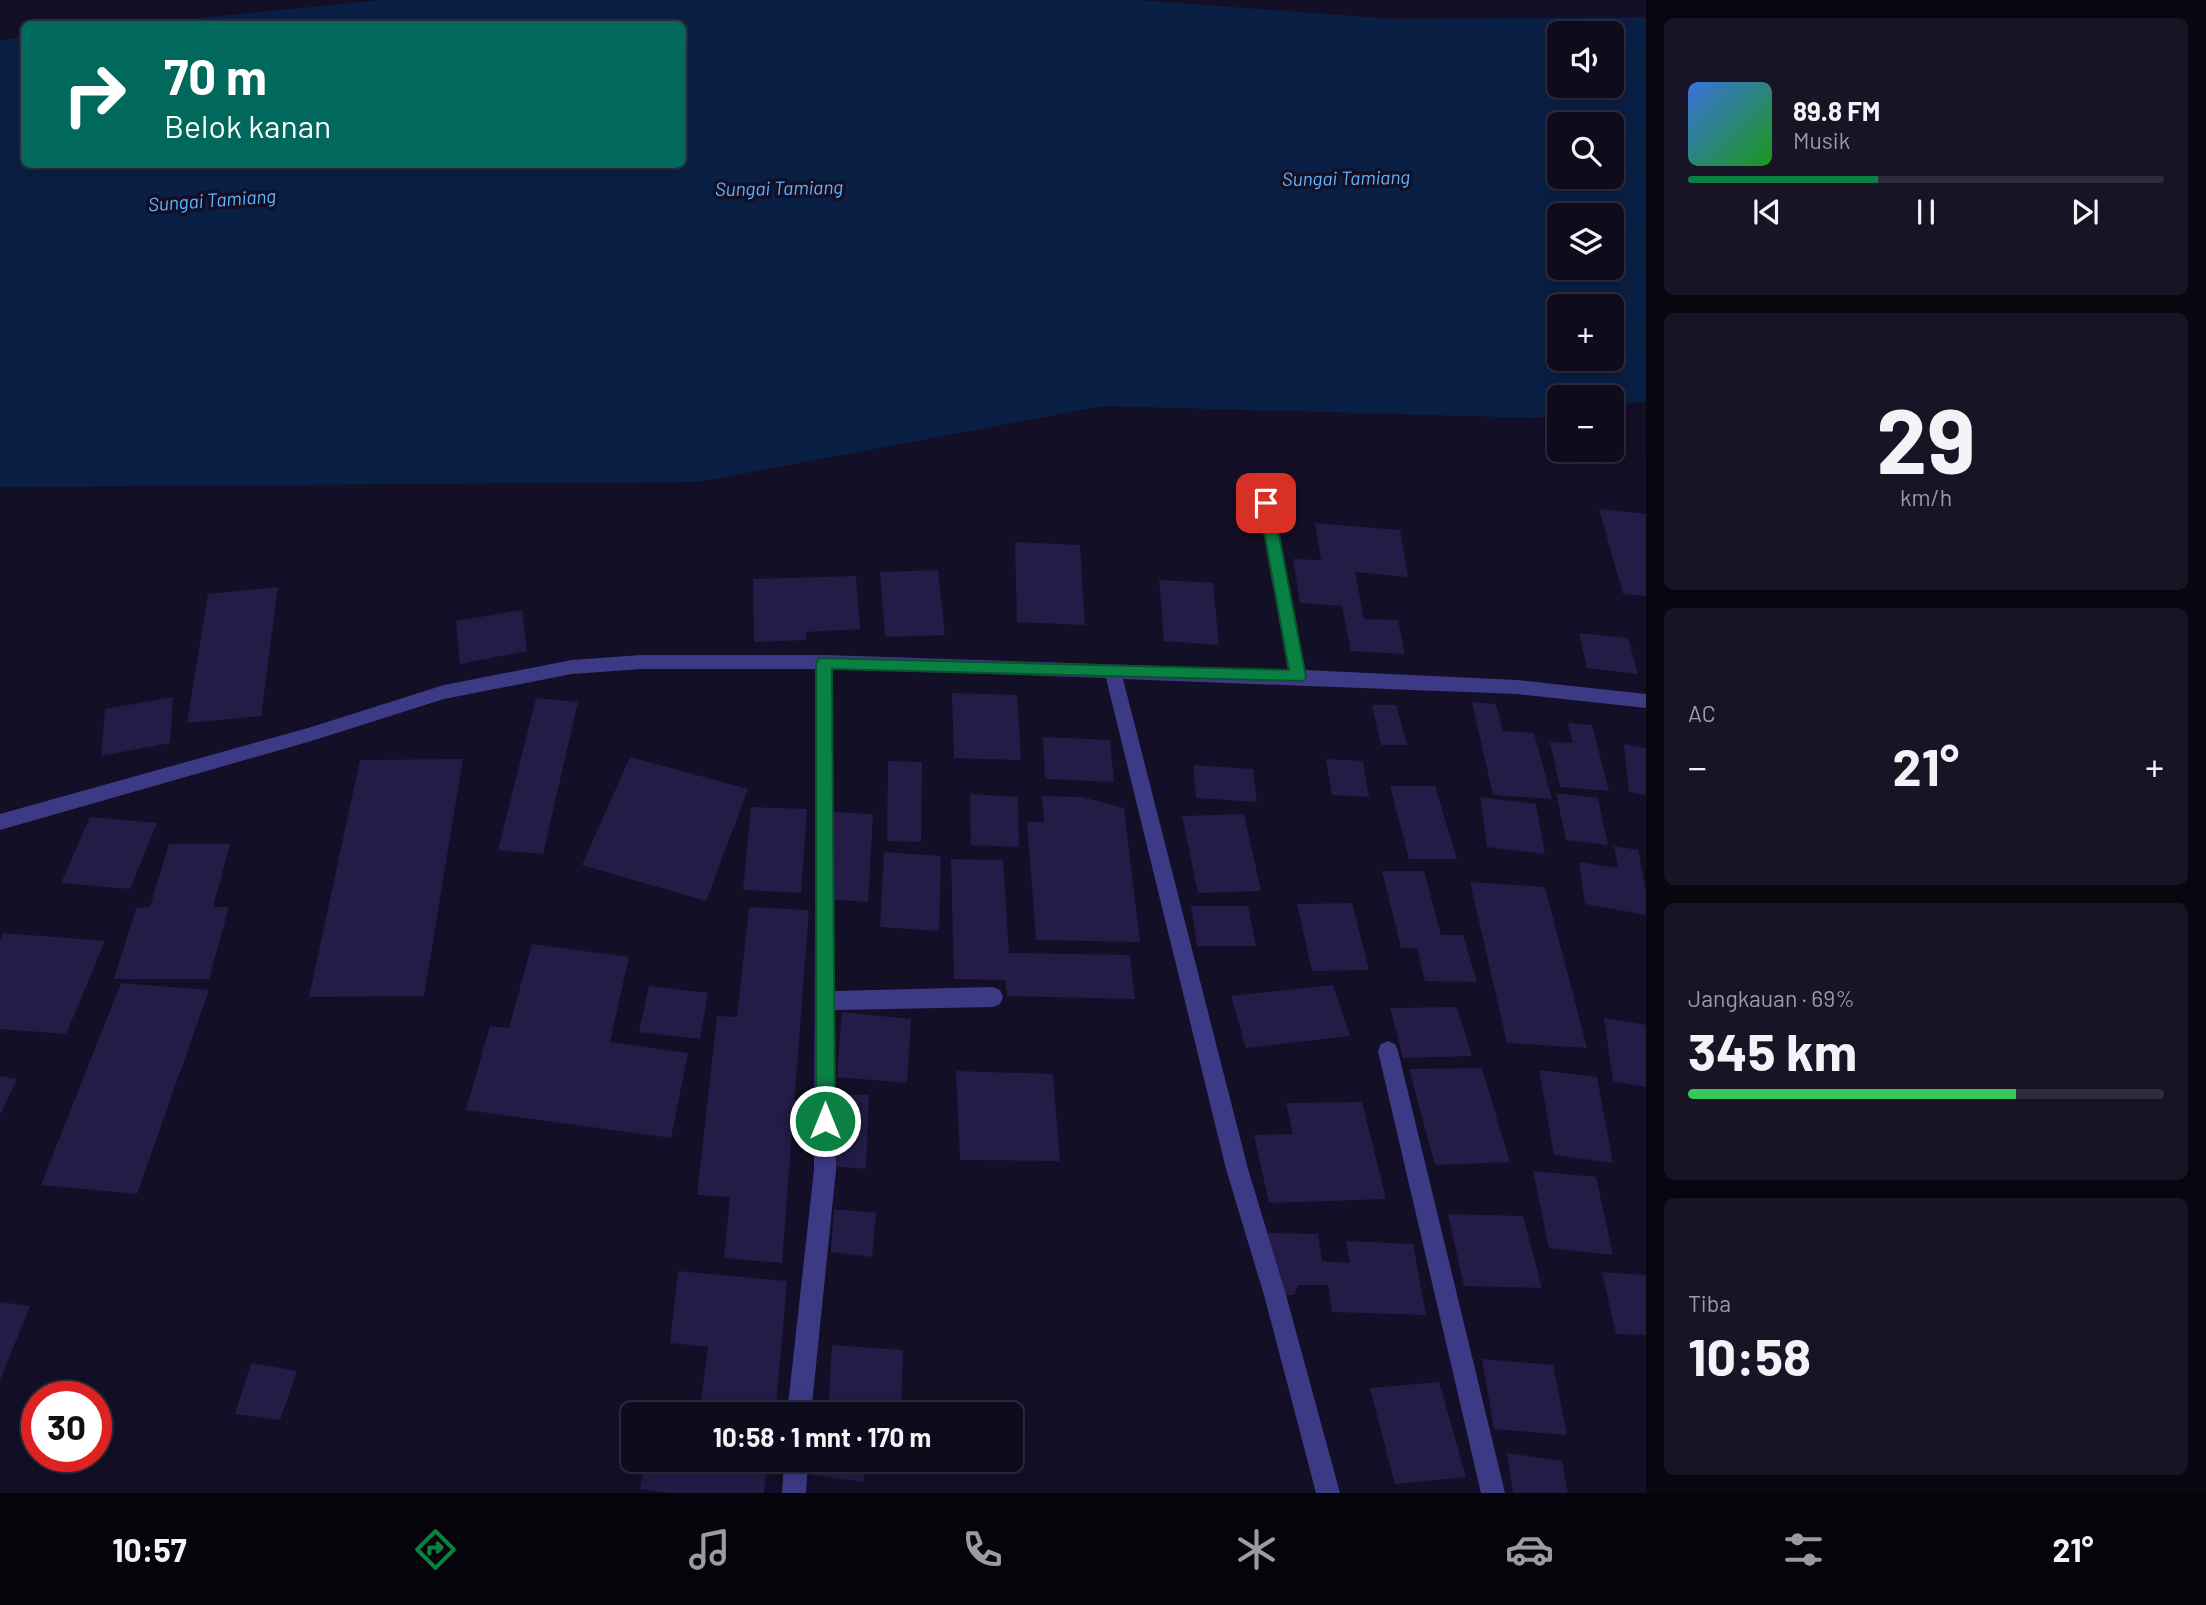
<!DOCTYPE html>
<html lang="id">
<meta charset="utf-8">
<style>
body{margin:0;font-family:Barlow,sans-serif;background:#171425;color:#f1f3f6;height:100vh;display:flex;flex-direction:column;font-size:26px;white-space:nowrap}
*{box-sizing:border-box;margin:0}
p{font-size:23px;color:#9b9ba3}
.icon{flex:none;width:38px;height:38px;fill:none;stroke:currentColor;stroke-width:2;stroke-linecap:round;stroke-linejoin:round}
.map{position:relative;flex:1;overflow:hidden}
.drawer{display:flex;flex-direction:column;gap:18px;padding:18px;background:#08060f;width:560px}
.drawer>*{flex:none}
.hud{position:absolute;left:21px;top:21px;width:665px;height:147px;border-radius:10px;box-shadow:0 4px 18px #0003,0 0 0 2px #2e2b3b;background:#00695c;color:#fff;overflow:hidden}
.fabs{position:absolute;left:1547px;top:21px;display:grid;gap:14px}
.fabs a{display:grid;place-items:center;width:77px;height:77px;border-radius:10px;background:#0e0b1c;box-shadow:0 4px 18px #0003,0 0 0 2px #2e2b3b;font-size:35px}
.speed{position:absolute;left:21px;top:1381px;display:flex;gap:14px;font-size:35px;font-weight:700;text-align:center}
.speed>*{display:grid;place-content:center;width:91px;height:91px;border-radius:50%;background:#0e0b1c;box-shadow:0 4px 18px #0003,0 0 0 2px #2e2b3b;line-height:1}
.speed .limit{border:10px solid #d22;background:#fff;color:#111}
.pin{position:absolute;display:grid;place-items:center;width:60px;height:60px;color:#fff;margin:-30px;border-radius:14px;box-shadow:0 4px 10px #0006}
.me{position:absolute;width:77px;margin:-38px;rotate:0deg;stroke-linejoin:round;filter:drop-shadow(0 0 5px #0008)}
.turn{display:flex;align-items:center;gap:24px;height:147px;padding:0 28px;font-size:32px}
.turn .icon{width:91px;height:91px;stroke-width:2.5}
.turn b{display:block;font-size:49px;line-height:60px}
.big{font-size:52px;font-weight:700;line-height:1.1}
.drawer .tile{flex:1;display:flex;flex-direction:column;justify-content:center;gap:10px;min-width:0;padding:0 24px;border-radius:10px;background:#171425}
.drawer .dial{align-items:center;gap:0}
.dial b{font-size:91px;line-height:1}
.song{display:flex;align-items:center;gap:21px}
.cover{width:84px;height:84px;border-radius:10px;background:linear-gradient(135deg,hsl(220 70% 55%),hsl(120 70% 35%))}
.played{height:7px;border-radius:4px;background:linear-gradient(90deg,#0b8043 40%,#2e2b3b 40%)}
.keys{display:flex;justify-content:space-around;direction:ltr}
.heat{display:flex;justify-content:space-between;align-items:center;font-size:38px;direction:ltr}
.charge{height:10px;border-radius:5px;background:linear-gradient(90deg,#34c759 69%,#2e2b3b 0)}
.trip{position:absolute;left:621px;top:1402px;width:402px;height:70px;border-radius:10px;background:#0e0b1c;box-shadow:0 4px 18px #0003,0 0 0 2px #2e2b3b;font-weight:700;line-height:70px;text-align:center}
.dock{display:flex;height:112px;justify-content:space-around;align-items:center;background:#06040b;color:#9b9ba3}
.dock .icon{width:49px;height:49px}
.dock .selected{color:#0b8043}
.dock b{font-size:32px;color:#f1f3f6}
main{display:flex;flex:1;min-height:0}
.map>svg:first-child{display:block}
</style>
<main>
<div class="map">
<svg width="1646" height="1493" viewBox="0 0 1646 1493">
<rect width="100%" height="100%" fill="#130f26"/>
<path fill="#0a1f44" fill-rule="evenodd" d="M 382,0 L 1138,0 L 1394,19 L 1646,17 L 1646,401 L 1612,406 L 1612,397 L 1559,397 L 1559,414 L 1537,418 L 1104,406 L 698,482 L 0,487 L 0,40 L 24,37 L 24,164 L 682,164 L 682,24 L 137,24 ZM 1559,33 L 1612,33 L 1612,86 L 1559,86 ZM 1559,124 L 1612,124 L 1612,177 L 1559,177 ZM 1559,215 L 1612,215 L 1612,268 L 1559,268 ZM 1559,306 L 1612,306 L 1612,359 L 1559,359 Z"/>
<g fill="#241b47">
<polygon points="1599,509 1646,514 1646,596 1623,594"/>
<polygon points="1315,523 1400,530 1408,577 1355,572 1364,619 1398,620 1405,654 1351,651 1342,606 1300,603 1293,559 1321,560"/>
<polygon points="1015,542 1080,545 1085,625 1017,622"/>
<polygon points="938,570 945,635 885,637 880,572"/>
<polygon points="856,576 860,629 806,632 806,640 754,642 753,579"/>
<polygon points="1159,580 1213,583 1219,645 1164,641"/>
<polygon points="278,587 261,716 187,723 208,594"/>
<polygon points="522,610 527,651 460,664 456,621"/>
<polygon points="1579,633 1628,638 1638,674 1587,668"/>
<polygon points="952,693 1017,695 1021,760 954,758"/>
<polygon points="173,697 170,743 101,756 105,709"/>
<polygon points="536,698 578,702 543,854 498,850"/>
<polygon points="1472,702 1496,704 1503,731 1534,733 1552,799 1493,795"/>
<polygon points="1372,705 1396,705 1407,745 1381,745"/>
<polygon points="1568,723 1592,725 1609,791 1560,787 1550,742 1573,743"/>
<polygon points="1043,737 1110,740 1114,782 1045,779"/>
<polygon points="1624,744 1646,748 1646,795 1629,792"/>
<polygon points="630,757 748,789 706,901 582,865"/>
<polygon points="463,759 424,996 309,997 360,760"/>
<polygon points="1326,759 1363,761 1369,797 1332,795"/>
<polygon points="888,761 922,762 921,842 887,841"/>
<polygon points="1193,765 1253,769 1257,802 1196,798"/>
<polygon points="1390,786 1435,786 1457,859 1409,859"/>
<polygon points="1556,793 1598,798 1608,845 1566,840"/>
<polygon points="970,794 1018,797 1019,847 971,845"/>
<polygon points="1042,796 1082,797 1124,808 1140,942 1036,940 1027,822 1044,822"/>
<polygon points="1480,797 1536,804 1545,854 1487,847"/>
<polygon points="751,807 807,809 801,893 743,890"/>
<polygon points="832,812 873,814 868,902 825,899"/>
<polygon points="1244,814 1261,891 1198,893 1182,816"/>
<polygon points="90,817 157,823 130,889 61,883"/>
<polygon points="169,844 230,844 213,907 229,907 209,979 114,979 136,908 150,907"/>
<polygon points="1614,846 1638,850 1646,893 1646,915 1585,904 1579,862 1618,868"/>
<polygon points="884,852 941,856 939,931 880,927"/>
<polygon points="951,859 1003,860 1009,953 1130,955 1135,999 1007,996 1005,980 954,979"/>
<polygon points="1382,871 1424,871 1441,935 1463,935 1477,982 1425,981 1417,948 1401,948"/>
<polygon points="1470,882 1545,887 1587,1048 1507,1043"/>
<polygon points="1352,903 1369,970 1312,971 1297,904"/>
<polygon points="1191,906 1248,906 1256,946 1197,946"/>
<polygon points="749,907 809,910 782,1263 724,1258 730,1197 697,1195 717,1016 737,1017"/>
<polygon points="3,933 105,941 66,1034 0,1029 0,940"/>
<polygon points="532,944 629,957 610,1042 688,1053 671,1138 466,1110 490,1026 509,1028"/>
<polygon points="121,983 209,990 137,1194 41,1185"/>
<polygon points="1333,985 1350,1036 1246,1048 1231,996"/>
<polygon points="649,986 708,993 700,1039 639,1032"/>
<polygon points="1457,1007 1472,1056 1403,1058 1390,1008"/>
<polygon points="842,1012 911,1019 907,1083 837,1077"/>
<polygon points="1604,1018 1646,1025 1646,1087 1613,1081"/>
<polygon points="1482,1068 1510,1162 1435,1165 1409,1069"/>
<polygon points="1539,1070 1597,1077 1613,1163 1554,1155"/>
<polygon points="956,1071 1053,1074 1060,1161 960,1160"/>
<polygon points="0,1076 17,1079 0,1115"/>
<polygon points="836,1094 869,1095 866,1169 832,1166"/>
<polygon points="1362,1102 1386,1199 1269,1203 1254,1135 1293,1134 1286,1103"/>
<polygon points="1533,1171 1596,1177 1613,1255 1549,1248"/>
<polygon points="834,1209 876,1213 872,1257 831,1252"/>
<polygon points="1448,1214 1523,1216 1542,1288 1464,1286"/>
<polygon points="1266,1233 1318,1234 1322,1261 1350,1263 1346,1241 1413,1244 1426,1315 1332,1312 1328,1285 1298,1285 1294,1295 1275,1295"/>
<polygon points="678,1271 787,1281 776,1406 701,1400 708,1347 670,1343"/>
<polygon points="1602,1272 1646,1275 1646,1335 1616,1334"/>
<polygon points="0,1302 30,1306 0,1380"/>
<polygon points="832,1345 903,1350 901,1414 828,1411"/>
<polygon points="1482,1359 1553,1365 1567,1435 1494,1429"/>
<polygon points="251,1363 297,1371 280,1420 235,1414"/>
<polygon points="1439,1382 1466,1477 1395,1484 1370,1388"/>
<polygon points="1507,1453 1562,1461 1568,1493 1513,1493"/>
<polygon points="645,1460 768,1460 764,1493 670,1493 640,1489"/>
<polygon points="812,1460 865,1460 864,1482 810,1475"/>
</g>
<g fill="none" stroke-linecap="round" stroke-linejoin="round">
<g fill="#3d3a85" fill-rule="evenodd">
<polygon points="1266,497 1274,503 1305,670 1517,680 1646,694 1646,708 1517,694 1123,679 1248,1169 1286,1295 1340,1493 1316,1493 1264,1295 1226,1169 1106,678 832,669 834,991 993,987 1000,990 1003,997 1000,1004 993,1007 835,1010 836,1170 811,1414 787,1414 814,1170 816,669 641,669 572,674 444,699 308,742 0,830 0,814 308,728 444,685 572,660 641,655 824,655 1288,670 1258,503"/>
<polygon points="1388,1041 1395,1044 1398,1051 1505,1493 1481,1493 1378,1051 1381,1044"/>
<polygon points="784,1460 808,1460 806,1493 782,1493"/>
</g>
</g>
<polygon fill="#0b8043" stroke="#07532c" stroke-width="2" points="1266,498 1273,503 1306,677 1303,681 832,669 835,1121 832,1128 825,1131 818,1128 816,1121 816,663 819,658 1289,670 1259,503"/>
<g text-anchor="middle" stroke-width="7" stroke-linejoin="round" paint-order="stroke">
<g font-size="19" font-style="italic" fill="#62b6ff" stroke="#130f26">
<text transform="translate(1346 178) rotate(-1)" y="7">Sungai Tamiang</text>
<text transform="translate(779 188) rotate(-1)" y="7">Sungai Tamiang</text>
<text transform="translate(212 200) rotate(-4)" y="7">Sungai Tamiang</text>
</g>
</g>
</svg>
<div class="fabs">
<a><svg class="icon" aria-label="sound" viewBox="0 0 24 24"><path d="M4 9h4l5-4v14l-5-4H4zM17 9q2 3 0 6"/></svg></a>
<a><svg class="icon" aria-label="search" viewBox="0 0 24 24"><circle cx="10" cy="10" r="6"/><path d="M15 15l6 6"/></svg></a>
<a><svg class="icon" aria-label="layers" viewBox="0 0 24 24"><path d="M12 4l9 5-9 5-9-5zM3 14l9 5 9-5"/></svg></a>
<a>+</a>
<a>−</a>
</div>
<div class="speed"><div class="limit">30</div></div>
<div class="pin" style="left:1266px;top:503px;background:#d93025"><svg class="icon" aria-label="arrive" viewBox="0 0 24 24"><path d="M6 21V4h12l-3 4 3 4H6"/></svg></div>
<svg class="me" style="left:825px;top:1121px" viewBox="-20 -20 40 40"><circle r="17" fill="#0b8043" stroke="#fff" stroke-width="3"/><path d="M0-11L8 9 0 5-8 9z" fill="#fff"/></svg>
<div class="trip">10:58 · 1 mnt · 170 m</div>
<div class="hud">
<div class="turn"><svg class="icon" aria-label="right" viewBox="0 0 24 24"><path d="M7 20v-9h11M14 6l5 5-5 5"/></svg><div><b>70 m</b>Belok kanan</div></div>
</div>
</div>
<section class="drawer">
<div class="tile">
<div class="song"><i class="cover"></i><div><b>89.8 FM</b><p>Musik</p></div></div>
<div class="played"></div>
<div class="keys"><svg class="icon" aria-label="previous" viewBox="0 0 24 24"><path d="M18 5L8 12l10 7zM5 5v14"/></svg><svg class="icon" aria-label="pause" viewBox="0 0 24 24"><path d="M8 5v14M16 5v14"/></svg><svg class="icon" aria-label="next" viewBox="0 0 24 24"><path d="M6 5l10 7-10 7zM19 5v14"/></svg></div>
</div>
<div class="tile dial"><b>29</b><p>km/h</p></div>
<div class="tile"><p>AC</p>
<div class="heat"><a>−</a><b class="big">21°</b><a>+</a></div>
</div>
<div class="tile"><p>Jangkauan · 69%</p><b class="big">345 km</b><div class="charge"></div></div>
<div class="tile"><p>Tiba</p><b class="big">10:58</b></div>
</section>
</main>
<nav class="dock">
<b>10:57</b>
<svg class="icon selected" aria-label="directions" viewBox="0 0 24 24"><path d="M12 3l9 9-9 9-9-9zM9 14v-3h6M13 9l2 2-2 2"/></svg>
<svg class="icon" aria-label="music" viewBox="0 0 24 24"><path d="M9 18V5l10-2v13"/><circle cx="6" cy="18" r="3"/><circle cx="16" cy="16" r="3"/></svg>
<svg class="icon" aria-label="phone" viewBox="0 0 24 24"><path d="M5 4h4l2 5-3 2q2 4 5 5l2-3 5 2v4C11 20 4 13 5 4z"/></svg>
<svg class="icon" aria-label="climate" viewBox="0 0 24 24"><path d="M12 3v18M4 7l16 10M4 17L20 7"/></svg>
<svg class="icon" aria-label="car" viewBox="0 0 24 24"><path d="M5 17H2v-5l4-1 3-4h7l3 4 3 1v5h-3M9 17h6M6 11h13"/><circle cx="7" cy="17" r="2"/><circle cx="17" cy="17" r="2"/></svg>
<svg class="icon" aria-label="filters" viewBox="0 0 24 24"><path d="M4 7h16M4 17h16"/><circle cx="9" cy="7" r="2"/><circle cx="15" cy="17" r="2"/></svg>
<b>21°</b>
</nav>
